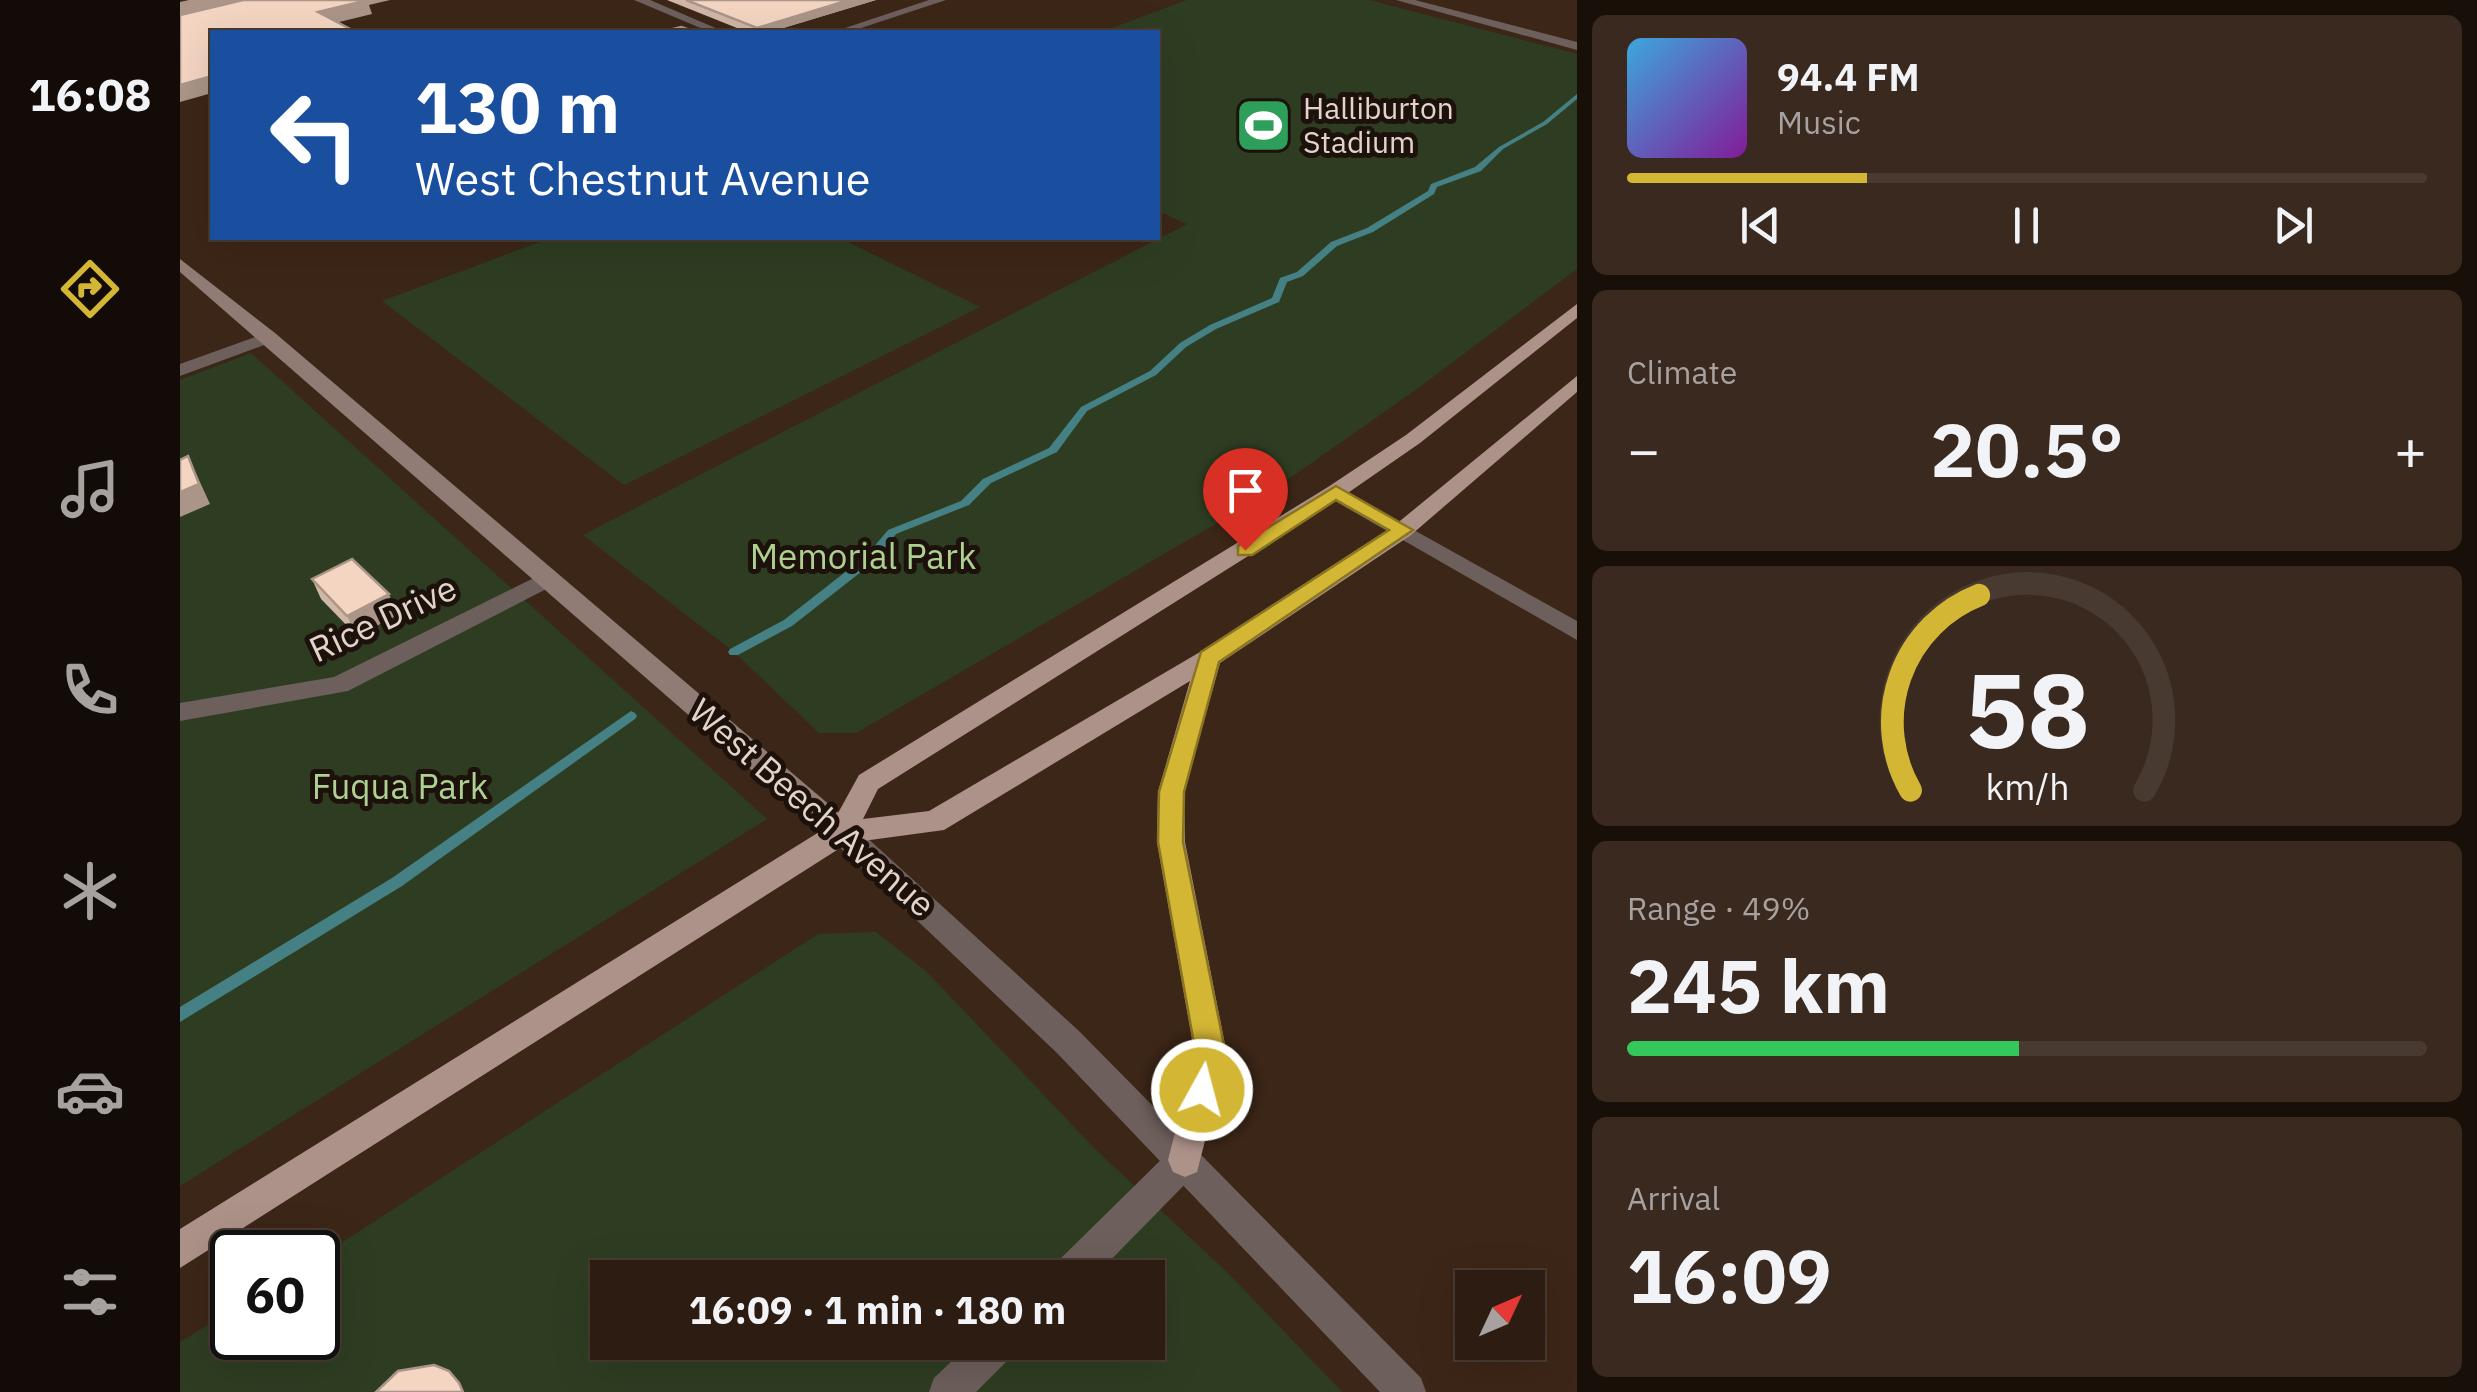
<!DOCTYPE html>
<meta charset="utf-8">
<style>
body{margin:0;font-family:"IBM Plex Sans",sans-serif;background:#39291f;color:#f1f3f6;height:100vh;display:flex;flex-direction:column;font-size:38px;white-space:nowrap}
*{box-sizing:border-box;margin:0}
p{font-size:32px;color:#a7a19f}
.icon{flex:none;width:55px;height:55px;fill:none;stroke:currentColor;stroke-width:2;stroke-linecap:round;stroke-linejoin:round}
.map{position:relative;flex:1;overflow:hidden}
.drawer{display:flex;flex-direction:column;gap:15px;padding:15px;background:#190f09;width:900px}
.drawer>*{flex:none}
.hud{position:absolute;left:30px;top:30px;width:950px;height:210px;border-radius:0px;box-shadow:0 10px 40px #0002,0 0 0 2px #483a31;background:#1a4fa0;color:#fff;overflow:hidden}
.needle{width:65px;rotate:46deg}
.controls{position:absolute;left:1275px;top:1270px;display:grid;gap:20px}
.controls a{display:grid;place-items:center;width:90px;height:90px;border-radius:0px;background:#2d1c11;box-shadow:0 10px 40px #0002,0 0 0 2px #483a31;font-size:50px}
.speed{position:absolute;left:30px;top:1230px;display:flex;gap:20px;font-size:50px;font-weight:700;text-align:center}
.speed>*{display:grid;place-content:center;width:130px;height:130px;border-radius:50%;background:#2d1c11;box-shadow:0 10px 40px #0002,0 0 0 2px #483a31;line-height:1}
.speed .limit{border:5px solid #111;border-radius:15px;background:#fff;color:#111}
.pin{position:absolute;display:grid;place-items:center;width:85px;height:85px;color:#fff;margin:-102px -42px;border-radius:50% 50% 50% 0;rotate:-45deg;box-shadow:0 0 10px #0007}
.pin .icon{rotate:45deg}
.me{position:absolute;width:110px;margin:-55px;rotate:7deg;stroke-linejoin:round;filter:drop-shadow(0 0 8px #0008)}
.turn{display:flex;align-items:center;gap:35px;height:210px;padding:0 40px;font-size:45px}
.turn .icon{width:130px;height:130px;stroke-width:2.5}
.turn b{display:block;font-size:70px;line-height:85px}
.big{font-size:75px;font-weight:800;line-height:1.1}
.drawer .widget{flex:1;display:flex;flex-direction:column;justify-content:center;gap:15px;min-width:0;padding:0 35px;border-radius:15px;background:#39291f}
.drawer .dial{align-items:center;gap:0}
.dial svg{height:260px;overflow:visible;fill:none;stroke:#483a31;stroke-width:7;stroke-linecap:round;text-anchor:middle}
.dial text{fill:#f1f3f6;stroke:none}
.song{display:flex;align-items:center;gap:30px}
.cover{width:120px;height:120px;border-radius:15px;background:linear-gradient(135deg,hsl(200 70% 55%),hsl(290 70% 35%))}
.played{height:10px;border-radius:5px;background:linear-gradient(90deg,#d4b635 30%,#483a31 30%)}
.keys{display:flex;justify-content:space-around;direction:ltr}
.heat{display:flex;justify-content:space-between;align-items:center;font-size:55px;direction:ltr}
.charge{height:15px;border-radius:8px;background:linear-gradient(90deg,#34c759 49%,#483a31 0)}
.trip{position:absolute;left:410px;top:1260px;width:575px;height:100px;border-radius:0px;background:#2d1c11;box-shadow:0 10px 40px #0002,0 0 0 2px #483a31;font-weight:800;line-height:100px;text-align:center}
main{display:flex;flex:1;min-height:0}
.tab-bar{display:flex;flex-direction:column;width:180px;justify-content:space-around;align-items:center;background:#120b07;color:#a7a19f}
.tab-bar .icon{width:70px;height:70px}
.tab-bar .selected{color:#d4b635}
.tab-bar b{font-size:45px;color:#f1f3f6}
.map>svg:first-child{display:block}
</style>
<main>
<nav class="tab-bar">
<b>16:08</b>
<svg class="icon selected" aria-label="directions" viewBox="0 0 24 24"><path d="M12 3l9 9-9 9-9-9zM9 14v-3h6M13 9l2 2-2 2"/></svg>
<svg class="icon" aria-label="music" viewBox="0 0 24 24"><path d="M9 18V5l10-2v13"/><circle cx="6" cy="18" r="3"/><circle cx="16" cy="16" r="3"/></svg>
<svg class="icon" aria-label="phone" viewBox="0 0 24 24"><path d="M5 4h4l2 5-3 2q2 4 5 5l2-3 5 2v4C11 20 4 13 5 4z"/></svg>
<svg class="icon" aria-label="climate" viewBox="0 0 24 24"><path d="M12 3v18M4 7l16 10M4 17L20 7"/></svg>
<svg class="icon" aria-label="car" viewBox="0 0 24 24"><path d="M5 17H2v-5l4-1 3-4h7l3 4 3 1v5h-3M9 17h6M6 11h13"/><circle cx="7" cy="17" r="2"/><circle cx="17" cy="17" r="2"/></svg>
<svg class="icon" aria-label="filters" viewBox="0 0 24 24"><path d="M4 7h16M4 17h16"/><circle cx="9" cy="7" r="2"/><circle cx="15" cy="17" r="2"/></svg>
</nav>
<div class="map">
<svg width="1397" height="1392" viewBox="0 0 1397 1392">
<rect width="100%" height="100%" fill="#3c2617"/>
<g fill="#2e3d22" fill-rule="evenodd">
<polygon points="1007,0 1189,0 1397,54 1397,269 1237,389 1087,494 676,733 639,733 554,652 403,535 1007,224 978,211 978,32 921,32"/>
<polygon points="370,238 660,238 800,307 444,485 202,301"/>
<polygon points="71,353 587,819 0,1186 0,380"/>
<path d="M 696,932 L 746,971 L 916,1150 L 1048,1273 L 1162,1392 L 0,1392 L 0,1342 L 52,1310 L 52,1338 L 138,1338 L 138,1258 L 638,934 ZM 428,1278 L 968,1278 L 968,1342 L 428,1342 Z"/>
</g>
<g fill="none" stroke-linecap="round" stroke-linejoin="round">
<g fill="#458085" fill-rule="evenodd">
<polygon points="1397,94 1397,99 1367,124 1323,149 1301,171 1257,187 1254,194 1193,232 1157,246 1123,276 1107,282 1099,302 1036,329 1006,347 976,375 907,411 877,452 811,483 789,505 716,534 695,561 612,626 558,655 550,655 548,652 550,649 604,620 687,555 708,530 781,501 803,479 869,448 901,407 970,371 1000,343 1030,325 1092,298 1100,278 1117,272 1151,242 1187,228 1248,191 1251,184 1295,167 1319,147 1363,122"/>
<polygon points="451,711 455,713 457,716 455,719 222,886 0,1022 0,1007 212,878"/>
</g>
<g fill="#6d5f5b" fill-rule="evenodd">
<polygon points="454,0 470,0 545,32 530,32"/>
<polygon points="749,0 766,0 669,32 653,32"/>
<polygon points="89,332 95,333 95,341 0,376 0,364"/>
<polygon points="1155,486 1397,621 1397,640 1148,497 1145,492 1148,487"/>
<polygon points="368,571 379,579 376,584 168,691 0,721 0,703 154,677"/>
<polygon points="1005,1143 1017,1148 1022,1160 1017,1172 913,1278 869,1278 874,1265 993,1148"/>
<polygon points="792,1342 839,1342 833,1355 796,1392 749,1392 754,1378"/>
</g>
<g fill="#6d5f5b" fill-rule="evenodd">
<polygon points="1216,0 1235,0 1397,42 1397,50"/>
<polygon points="662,821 672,824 899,1031 1241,1378 1246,1392 1200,1392 877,1053 652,840 648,832 652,824"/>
</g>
<polygon fill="#917c75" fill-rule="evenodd" points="0,259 95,333 672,824 676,832 672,840 662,843 652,840 0,272"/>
<polygon fill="#ad9289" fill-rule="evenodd" points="1397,304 1397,318 1240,443 1162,497 698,789 683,819 749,811 1020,652 1215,525 1397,376 1397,392 1231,535 1040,663 1004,792 1005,842 1047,1055 1017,1172 1005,1177 993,1172 988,1160 1015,1055 977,842 978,792 1010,681 764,830 668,843 0,1268 0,1229 652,824 679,775 1148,487 1226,435"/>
</g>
<g fill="#d1b7a7">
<polygon points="487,0 696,0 590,32 567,32"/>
<polygon points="132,579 217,615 177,636 141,599"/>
</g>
<g fill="#aa9588">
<polygon points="9,0 72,0 0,17 0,2"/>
<polygon points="178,0 210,0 189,5 192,14 143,26 138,12"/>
<polygon points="669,0 696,0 590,32 577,32 577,28"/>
<polygon points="32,76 32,93 0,102 0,85"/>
<polygon points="8,456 30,504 0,517 0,492"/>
<polygon points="209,594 217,615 177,636 167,616"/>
</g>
<g fill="#f3d5c2" stroke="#aa9588" stroke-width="2.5">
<polygon points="63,0 188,0 138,12 176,32 32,32 32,76 0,85 0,15"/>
<polygon points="506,0 669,0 577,28"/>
<polygon points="501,27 516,32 481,32"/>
<polygon points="8,456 19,484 0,492 0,460"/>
<polygon points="172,559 209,594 167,616 132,579"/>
<polygon points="254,1365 269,1371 279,1383 283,1392 196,1392 218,1371"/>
</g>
<polygon fill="#d4b635" stroke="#8a7622" stroke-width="2.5" points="1156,486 1233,530 1039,662 1004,792 1003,842 1046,1055 1033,1100 1022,1104 1012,1100 1008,1090 1016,1055 978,842 979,792 1021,652 1209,530 1156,500 1072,555 1058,555 1058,546"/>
<defs>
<symbol id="stadium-square" viewBox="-11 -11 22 22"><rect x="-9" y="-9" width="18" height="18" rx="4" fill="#2e9e5b" stroke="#1c120b"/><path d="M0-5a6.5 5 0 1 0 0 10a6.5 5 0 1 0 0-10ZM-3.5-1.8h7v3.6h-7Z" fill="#fff"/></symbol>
</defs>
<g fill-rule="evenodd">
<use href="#stadium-square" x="1052" y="94" width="63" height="63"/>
</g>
<g text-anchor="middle" stroke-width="10" stroke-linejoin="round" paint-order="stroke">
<g font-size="30" fill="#e3d4cb" stroke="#1c120b" text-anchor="start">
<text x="1123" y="119">Halliburton<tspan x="1123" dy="34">Stadium</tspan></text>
</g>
<g font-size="35" fill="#aed091" stroke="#1c120b">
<text x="683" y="569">Memorial Park</text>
<text x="220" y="799">Fuqua Park</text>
</g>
<g font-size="35" fill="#e3d4cb" stroke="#1c120b">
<text transform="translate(203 619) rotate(-25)" y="12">Rice Drive</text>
<text transform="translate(632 808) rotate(41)" y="12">West Beech Avenue</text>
</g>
</g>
</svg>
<div class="controls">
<a><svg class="needle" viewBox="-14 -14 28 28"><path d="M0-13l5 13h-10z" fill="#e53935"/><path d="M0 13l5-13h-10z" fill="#a7a19f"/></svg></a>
</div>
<div class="speed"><div class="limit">60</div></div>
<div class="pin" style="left:1065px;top:550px;background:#d93025"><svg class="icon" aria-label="arrive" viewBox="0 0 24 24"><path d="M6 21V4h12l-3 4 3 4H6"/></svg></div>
<svg class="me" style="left:1022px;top:1090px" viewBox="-20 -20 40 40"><circle r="17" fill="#d4b635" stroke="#fff" stroke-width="3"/><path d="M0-11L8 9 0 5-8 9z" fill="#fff"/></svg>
<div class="trip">16:09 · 1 min · 180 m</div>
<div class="hud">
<div class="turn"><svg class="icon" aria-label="left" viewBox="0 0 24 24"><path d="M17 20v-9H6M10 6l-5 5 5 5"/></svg><div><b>130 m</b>West Chestnut Avenue</div></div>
</div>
</div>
<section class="drawer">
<div class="widget">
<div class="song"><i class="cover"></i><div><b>94.4 FM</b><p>Music</p></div></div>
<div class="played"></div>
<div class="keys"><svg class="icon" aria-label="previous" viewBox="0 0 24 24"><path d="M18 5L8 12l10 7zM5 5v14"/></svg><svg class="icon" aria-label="pause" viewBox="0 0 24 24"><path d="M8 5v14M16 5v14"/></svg><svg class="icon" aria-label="next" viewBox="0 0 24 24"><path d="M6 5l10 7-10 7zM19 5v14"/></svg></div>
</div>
<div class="widget"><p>Climate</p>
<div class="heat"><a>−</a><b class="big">20.5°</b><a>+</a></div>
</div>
<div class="widget dial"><svg viewBox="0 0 100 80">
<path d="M14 69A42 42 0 1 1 86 69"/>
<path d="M14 69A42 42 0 0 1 35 9" stroke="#d4b635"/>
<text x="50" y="56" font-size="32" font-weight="700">58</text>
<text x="50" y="72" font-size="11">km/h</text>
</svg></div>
<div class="widget"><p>Range · 49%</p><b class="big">245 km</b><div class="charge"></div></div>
<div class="widget"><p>Arrival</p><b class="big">16:09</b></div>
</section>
</main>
